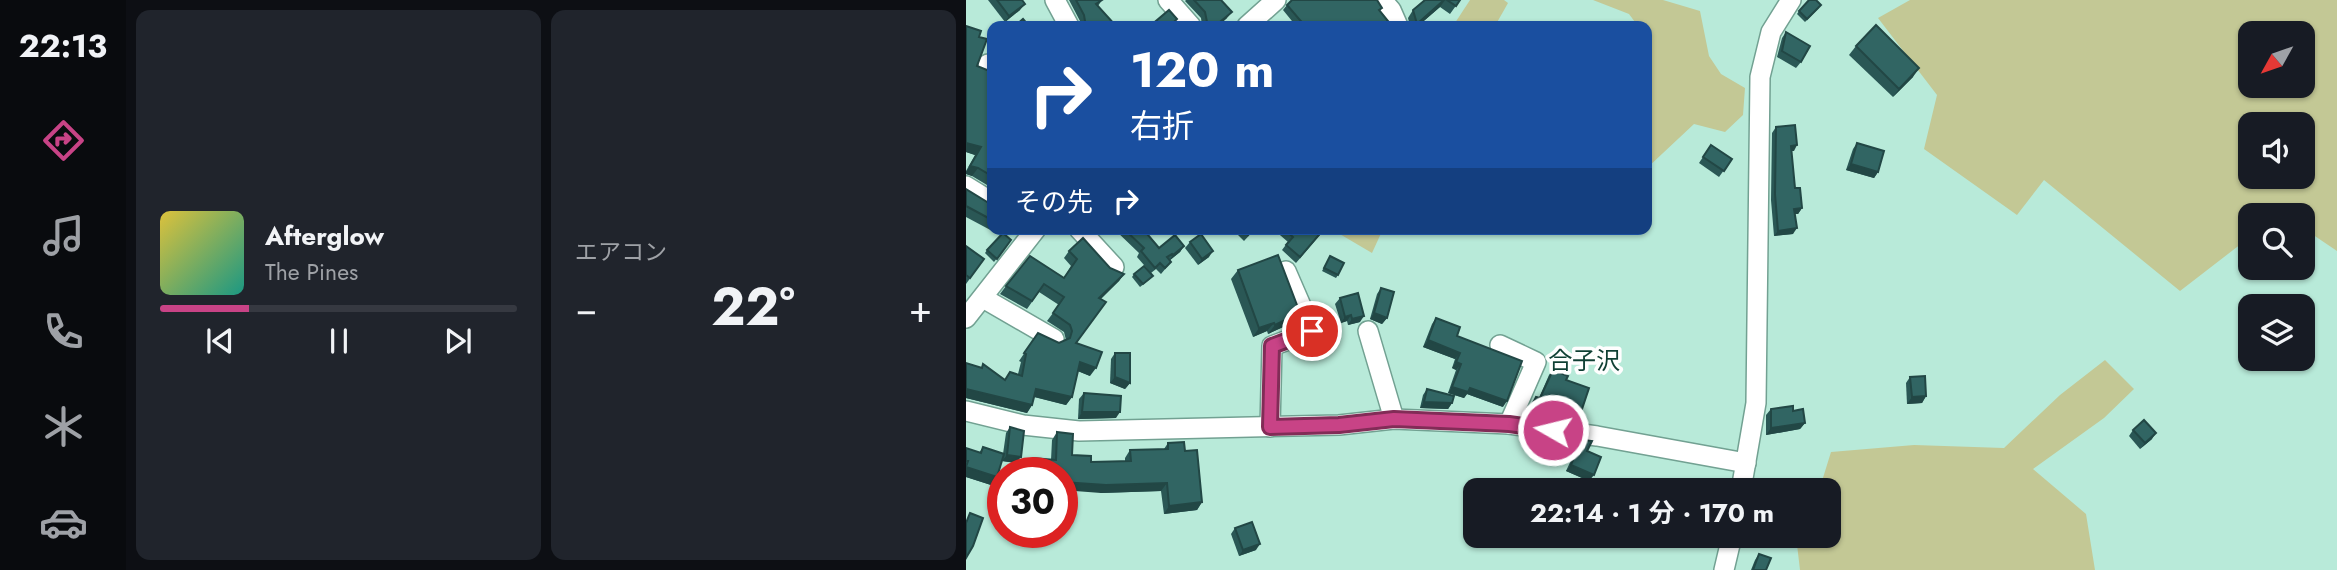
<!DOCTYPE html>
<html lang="ja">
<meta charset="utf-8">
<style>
body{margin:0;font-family:Jost,"Noto Sans JP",sans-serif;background:#20242c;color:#f1f3f6;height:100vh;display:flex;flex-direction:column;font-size:26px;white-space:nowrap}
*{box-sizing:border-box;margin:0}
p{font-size:23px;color:#9ea1a6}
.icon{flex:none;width:38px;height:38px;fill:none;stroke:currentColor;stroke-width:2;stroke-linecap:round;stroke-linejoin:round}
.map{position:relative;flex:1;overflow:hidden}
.sheet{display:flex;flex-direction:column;gap:10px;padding:10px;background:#0d0f14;width:840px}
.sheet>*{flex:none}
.hud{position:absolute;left:21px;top:21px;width:665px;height:214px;border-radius:14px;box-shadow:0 2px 5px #0004;background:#1a4fa0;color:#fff;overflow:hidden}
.needle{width:46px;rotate:230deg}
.tools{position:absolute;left:1272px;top:21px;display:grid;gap:14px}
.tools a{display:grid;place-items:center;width:77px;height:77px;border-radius:14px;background:#171b24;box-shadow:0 2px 5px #0004;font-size:35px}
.speed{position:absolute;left:21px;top:457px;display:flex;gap:14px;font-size:35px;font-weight:700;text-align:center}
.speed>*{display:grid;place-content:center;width:91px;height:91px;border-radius:50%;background:#171b24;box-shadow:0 2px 5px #0004;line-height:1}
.speed .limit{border:10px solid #d22;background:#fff;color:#111}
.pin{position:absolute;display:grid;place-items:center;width:60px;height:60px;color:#fff;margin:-30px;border:4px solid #fff;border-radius:50%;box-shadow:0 2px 7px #0007}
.me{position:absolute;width:77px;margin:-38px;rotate:278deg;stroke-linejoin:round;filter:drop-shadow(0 0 5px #0008)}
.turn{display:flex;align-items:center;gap:24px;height:147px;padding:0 28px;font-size:32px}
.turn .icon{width:91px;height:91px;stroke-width:2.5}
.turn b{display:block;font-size:49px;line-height:60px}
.then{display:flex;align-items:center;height:66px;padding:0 28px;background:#0003;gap:14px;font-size:26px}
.big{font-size:52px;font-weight:700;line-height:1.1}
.sheet .tile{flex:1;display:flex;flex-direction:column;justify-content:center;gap:10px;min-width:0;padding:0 24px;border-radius:14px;background:#20242c}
.song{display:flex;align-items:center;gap:21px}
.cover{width:84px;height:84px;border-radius:10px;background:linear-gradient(135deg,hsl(50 70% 55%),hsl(170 70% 35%))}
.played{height:7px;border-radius:4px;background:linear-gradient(90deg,#c84386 25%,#363941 25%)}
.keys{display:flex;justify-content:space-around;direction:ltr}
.heat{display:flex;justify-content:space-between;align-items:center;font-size:38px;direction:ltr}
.sheet .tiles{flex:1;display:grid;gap:10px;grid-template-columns:repeat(2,1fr)}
.trip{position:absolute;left:497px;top:478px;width:378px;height:70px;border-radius:14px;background:#171b24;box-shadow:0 2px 5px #0004;font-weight:700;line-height:70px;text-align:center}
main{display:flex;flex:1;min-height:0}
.menu{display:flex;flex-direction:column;width:126px;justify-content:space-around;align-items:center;background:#090b0e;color:#9ea1a6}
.menu .icon{width:49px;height:49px}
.menu .active{color:#c84386}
.menu b{font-size:32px;color:#f1f3f6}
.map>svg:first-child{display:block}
</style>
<main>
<nav class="menu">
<b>22:13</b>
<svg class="icon active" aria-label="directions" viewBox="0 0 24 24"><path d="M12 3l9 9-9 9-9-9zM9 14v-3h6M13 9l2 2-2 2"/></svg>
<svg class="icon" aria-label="music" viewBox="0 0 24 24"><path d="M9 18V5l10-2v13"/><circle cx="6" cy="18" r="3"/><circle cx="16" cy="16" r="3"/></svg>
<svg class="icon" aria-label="phone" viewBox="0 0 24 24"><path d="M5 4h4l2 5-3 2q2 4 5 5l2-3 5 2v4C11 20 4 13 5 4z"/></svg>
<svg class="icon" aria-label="climate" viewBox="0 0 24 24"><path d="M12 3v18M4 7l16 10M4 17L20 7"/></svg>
<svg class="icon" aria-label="car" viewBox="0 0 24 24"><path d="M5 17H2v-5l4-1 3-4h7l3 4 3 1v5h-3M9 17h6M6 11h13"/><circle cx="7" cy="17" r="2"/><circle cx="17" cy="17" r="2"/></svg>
</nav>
<section class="sheet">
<div class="tiles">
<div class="tile">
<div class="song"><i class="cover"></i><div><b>Afterglow</b><p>The Pines</p></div></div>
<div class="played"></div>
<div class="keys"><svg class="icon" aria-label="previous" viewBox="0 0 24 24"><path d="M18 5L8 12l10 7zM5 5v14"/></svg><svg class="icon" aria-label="pause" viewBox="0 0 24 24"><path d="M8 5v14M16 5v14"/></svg><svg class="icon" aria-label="next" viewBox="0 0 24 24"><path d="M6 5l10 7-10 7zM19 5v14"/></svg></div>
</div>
<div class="tile"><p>エアコン</p>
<div class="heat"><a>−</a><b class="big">22°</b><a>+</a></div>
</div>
</div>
</section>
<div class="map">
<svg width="1371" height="570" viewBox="0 0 1371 570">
<rect width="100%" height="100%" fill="#b8ead9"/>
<g fill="#c3c895" fill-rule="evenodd">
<polygon points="504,0 538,0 542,3 529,26 487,26"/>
<polygon points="627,0 697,0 734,11 743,56 755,74 779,88 777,115 759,132 728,124 681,168 681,26 672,26 663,14"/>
<path d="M 944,0 L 1371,0 L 1371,251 L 1337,228 L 1337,215 L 1284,215 L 1284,237 L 1214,291 L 1078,180 L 1051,215 L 958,149 L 971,95 L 912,18 ZM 1284,33 L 1337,33 L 1337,86 L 1284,86 ZM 1284,124 L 1337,124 L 1337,177 L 1284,177 Z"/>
<polygon points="373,229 417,229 406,253 372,233"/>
<polygon points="1139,360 1168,389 1138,418 1067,469 1120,514 1129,570 834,570 830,536 863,536 863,490 832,490 856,481 865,452 948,445 1038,448 1094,395"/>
</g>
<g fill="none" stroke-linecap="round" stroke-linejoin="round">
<defs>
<g id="minor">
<polyline points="89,0 103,26"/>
<polyline points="202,0 225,26"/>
<polyline points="416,0 425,10 432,26"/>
<polyline points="281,26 310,0"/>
<polyline points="22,64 26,66"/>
<polyline points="0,186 26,202"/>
<polyline points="113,229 148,267"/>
<polyline points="17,298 88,339"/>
<polyline points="0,318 70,229"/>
<polyline points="402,331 428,419"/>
<polyline points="534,345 570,362 543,424"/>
<polyline points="0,411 57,425 113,431 373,425 428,419 543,424 631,436 780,463"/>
<polyline points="304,427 306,346 346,331 320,271"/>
<polyline points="775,490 790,403 794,77 805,32 825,0"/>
<polyline points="758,570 766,536"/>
</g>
</defs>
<use href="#minor" stroke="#72a192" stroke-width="22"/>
<use href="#minor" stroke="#fff" stroke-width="19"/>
</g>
<g fill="#2a5755">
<polygon points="22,0 56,0 54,10 39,22"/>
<polygon points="103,0 136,0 132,6 150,26 115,26 114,21"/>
<polygon points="220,0 255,0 261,18 252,26 236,26 235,18 219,1"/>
<polygon points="459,0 494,0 484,14 474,7 452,26 444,26 442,18 447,10"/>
<polygon points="321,5 416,8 414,11 426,26 330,26 317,10"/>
<polygon points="853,8 839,22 831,14 833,11"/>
<polygon points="820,32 835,62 830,68 811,57 816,38"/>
<polygon points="13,37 11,66 26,72 26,188 6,176 0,174 0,171 9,155 0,152"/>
<polygon points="890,46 947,77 927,97 883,55"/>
<polygon points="810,127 828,151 825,151 829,188 836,208 832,214 829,214 827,234 808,236 805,200 806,133"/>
<polygon points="891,143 912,172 908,178 880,170 887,149"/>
<polygon points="745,145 766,159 753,177 733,163"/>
<polygon points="0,189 26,205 26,229 32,229 30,233 0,217"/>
<polygon points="148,229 177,229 193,248 218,246 214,252 204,260 205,262 195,274 190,269 185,273 171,257 173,253"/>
<polygon points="266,229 289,229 278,241"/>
<polygon points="307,229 359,229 330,263 316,250 322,242"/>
<polygon points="45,240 28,262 19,253 21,250"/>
<polygon points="224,242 243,257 232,265 219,248"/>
<polygon points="0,246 18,259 0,284"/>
<polygon points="103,251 158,274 153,281 135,299 111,343 124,376 112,371 106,397 100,405 68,397 66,405 61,413 0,398 0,363 15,368 17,364 39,380 52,374 55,362 53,361 72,333 93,343 100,340 98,332 81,321 93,305 73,292 61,309 34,294 40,286 98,278 105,266 98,258"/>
<polygon points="364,256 372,275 370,278 356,271"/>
<polygon points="272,270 334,313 328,322 302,334 301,331 287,337 265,279"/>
<polygon points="168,274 184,279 174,287 166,277"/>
<polygon points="415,288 421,318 416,324 404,319 411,294"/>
<polygon points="374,298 394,322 382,325 381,321 375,323 369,304"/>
<polygon points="470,318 491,336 537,407 501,394 498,398 482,393 490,370 486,368 489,359 457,347 466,324"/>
<polygon points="149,353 164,383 159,389 144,383 145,359"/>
<polygon points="587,370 600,380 616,409 612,415 603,412 598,419 585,414 583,417 562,414 566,402 570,397 573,398 583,375"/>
<polygon points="944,377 960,396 956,403 941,404 940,383"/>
<polygon points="461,389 486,403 482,409 454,408 457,395"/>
<polygon points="118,393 150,418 112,419 113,399"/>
<polygon points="805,409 827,411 839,423 834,429 800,435 800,415"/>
<polygon points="44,427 50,463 36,461 37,458 25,485 0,477 0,448 13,453 17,447 37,454 40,433"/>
<polygon points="1167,430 1186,439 1174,449 1163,436"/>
<polygon points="91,432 106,455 125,462 159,461 159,458 164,450 198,449 202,443 219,451 236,502 231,510 198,514 195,491 135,493 96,472 61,472 62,466 67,458 85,460 86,440"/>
<polygon points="610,439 623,481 600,471 607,456 603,454 606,445"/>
<polygon points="269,528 290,550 273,556 265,534"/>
<polygon points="793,554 800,570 785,570 789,560"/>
</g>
<g fill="#224745">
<polygon points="479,0 474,7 452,26 450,26"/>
<polygon points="59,4 54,10 39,22 43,16"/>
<polygon points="266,12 261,18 252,26 249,26"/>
<polygon points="953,68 947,77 927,97 933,89"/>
<polygon points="0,143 15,147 9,155 0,152"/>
<polygon points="831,145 828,151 821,151 825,146"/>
<polygon points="885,164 912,172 908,178 880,170"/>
<polygon points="4,166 12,168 6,176 0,174 0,172"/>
<polygon points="836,208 832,214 824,214 828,209"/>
<polygon points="831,228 827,234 808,236 812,231"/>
<polygon points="218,246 214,252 203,261 207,255"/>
<polygon points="247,251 243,257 232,265 236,259"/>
<polygon points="158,274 153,281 128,305 133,298"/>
<polygon points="334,313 328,322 302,334 309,325"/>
<polygon points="408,313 421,318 416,324 404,319"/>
<polygon points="385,315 381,321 375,323 379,317"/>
<polygon points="398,316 394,322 382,325 386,319"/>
<polygon points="308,323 301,331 287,337 293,328"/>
<polygon points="462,340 494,353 489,359 457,347"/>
<polygon points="114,362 130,368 124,376 109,370"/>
<polygon points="490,362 495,364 490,370 486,368"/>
<polygon points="149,377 164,383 159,389 144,383"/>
<polygon points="486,387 504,388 541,401 537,407 501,394 498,398 482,393"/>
<polygon points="0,389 66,405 61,413 0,398"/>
<polygon points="70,389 106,397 100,405 65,396"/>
<polygon points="960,396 956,403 941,404 946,397"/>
<polygon points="458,402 486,403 482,409 454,408"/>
<polygon points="605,406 616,409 612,415 601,411"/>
<polygon points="565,408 588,409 602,413 598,419 585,414 583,417 562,414"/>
<polygon points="116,412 154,412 150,418 112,419"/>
<polygon points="839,423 834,429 800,435 805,428"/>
<polygon points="1190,433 1186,439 1174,449 1179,443"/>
<polygon points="41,455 55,457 50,463 36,461"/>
<polygon points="605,465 628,475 623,481 600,471"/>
<polygon points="0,467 31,477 25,485 0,477"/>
<polygon points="96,482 201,483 195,491 135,493 96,490"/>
<polygon points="236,502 231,510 198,514 203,506"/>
<polygon points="294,544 290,550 273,556 277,550"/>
</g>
<g fill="#316563" stroke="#224745" stroke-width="2">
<polygon points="31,0 56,0 59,4 43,16"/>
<polygon points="110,0 136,0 130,4 150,26 116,26 119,21 118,15"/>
<polygon points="228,0 255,0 266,12 249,26 244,26 241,22 239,12"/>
<polygon points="326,0 411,0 416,8 413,10 426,26 339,26 321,5"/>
<polygon points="459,0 478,0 451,24 447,10"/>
<polygon points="481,0 494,0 490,6"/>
<polygon points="843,0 850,0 855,5 841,19 833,11"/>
<polygon points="203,10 211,19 204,26 184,26"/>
<polygon points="57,19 63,26 49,26"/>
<polygon points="910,25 953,68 933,89 890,46"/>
<polygon points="0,26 15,31 13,37 21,39 11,66 26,72 26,176 12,168 4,166 15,147 0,143"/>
<polygon points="820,32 844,46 835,62 816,51"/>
<polygon points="829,125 831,145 825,146 829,188 834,188 836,208 828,209 831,228 812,231 809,194 810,127"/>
<polygon points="891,143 918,151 912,172 885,164"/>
<polygon points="745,145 766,159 758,171 737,157"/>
<polygon points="0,189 26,205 26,220 0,206"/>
<polygon points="158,229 177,229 193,248 209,235 218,246 207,255 206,254 201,257 205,262 199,268 194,263 189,268 175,251 178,248"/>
<polygon points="276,229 287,229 282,235"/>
<polygon points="318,229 358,229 334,257 320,245 327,237"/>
<polygon points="37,233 45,240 31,259 21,250"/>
<polygon points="235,234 247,251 236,259 224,242"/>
<polygon points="117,238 144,268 158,274 133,298 140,302 110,343 136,352 130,368 114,362 106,397 70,389 66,405 0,389 0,363 16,368 17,364 39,380 44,372 56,376 60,354 58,353 72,333 93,343 104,338 106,331 104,325 87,313 98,297 78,284 66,301 40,286 64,256 98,278 111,259 103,251"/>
<polygon points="0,246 18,259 4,278 0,275"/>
<polygon points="312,255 334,313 309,325 308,323 293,328 272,270"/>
<polygon points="364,256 378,263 372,275 358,268"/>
<polygon points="178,266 187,276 177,284 168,274"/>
<polygon points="415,288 428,292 421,318 408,313"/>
<polygon points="392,293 398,316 386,319 385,315 379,317 374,298"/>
<polygon points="470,318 494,327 491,336 556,361 541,401 504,388 502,392 486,387 495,364 490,362 494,353 462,340"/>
<polygon points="149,353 164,353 164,383 149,377"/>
<polygon points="587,370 602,376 600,380 623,388 616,409 605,406 602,413 588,409 587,412 565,408 570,397 574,398"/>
<polygon points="959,376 960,396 946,397 944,377"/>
<polygon points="461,389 488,396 486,403 458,402"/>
<polygon points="118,393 155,396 154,412 116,412"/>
<polygon points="827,406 827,411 837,409 839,423 805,428 805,409"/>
<polygon points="1178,420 1190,433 1179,443 1167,430"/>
<polygon points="44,427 58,431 55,457 41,455"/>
<polygon points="91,432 107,434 106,455 125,456 125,462 165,461 164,450 202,449 202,443 218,442 219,451 231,450 236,502 203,506 201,483 140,485 96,482 96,472 66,472 67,458 90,460"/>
<polygon points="610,439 626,441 621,451 635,457 628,475 605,465 611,450 607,447"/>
<polygon points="17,447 38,454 31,477 0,467 2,461 0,461 0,448 15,453"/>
<polygon points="4,513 17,518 7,546 0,558 0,523"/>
<polygon points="286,522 294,544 277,550 269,528"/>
<polygon points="793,554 805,558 800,570 787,570"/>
</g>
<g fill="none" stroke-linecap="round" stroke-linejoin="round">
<defs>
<polyline id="route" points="346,331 306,346 304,427 373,425 428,419 543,424 587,430"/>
</defs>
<use href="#route" stroke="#822c57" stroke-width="18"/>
<use href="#route" stroke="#c84386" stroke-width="12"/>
</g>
<g text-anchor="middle" stroke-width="7" stroke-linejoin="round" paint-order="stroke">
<g font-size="24" fill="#0e3f33" stroke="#fefefe">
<text x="618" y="369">合子沢</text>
</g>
</g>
</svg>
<div class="tools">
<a><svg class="needle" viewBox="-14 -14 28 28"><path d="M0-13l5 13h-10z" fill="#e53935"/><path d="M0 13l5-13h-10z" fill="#9ea1a6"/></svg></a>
<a><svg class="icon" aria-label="sound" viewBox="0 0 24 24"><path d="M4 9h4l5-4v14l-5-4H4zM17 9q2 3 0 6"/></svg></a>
<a><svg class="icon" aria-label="search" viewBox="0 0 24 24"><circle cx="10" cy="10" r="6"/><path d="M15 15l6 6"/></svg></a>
<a><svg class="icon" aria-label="layers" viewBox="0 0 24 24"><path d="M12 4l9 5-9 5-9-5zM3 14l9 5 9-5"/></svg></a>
</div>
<div class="speed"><div class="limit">30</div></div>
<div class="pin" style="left:346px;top:331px;background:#d93025"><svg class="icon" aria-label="arrive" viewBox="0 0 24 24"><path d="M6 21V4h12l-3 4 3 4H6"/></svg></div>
<svg class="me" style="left:587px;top:430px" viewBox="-20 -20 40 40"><circle r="17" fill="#c84386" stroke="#fff" stroke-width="3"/><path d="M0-11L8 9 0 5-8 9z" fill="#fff"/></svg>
<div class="trip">22:14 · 1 分 · 170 m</div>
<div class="hud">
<div class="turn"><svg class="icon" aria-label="right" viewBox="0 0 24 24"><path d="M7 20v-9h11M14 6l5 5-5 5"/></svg><div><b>120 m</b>右折</div></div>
<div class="then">その先<svg class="icon" aria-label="right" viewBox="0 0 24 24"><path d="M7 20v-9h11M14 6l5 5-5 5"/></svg></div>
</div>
</div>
</main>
